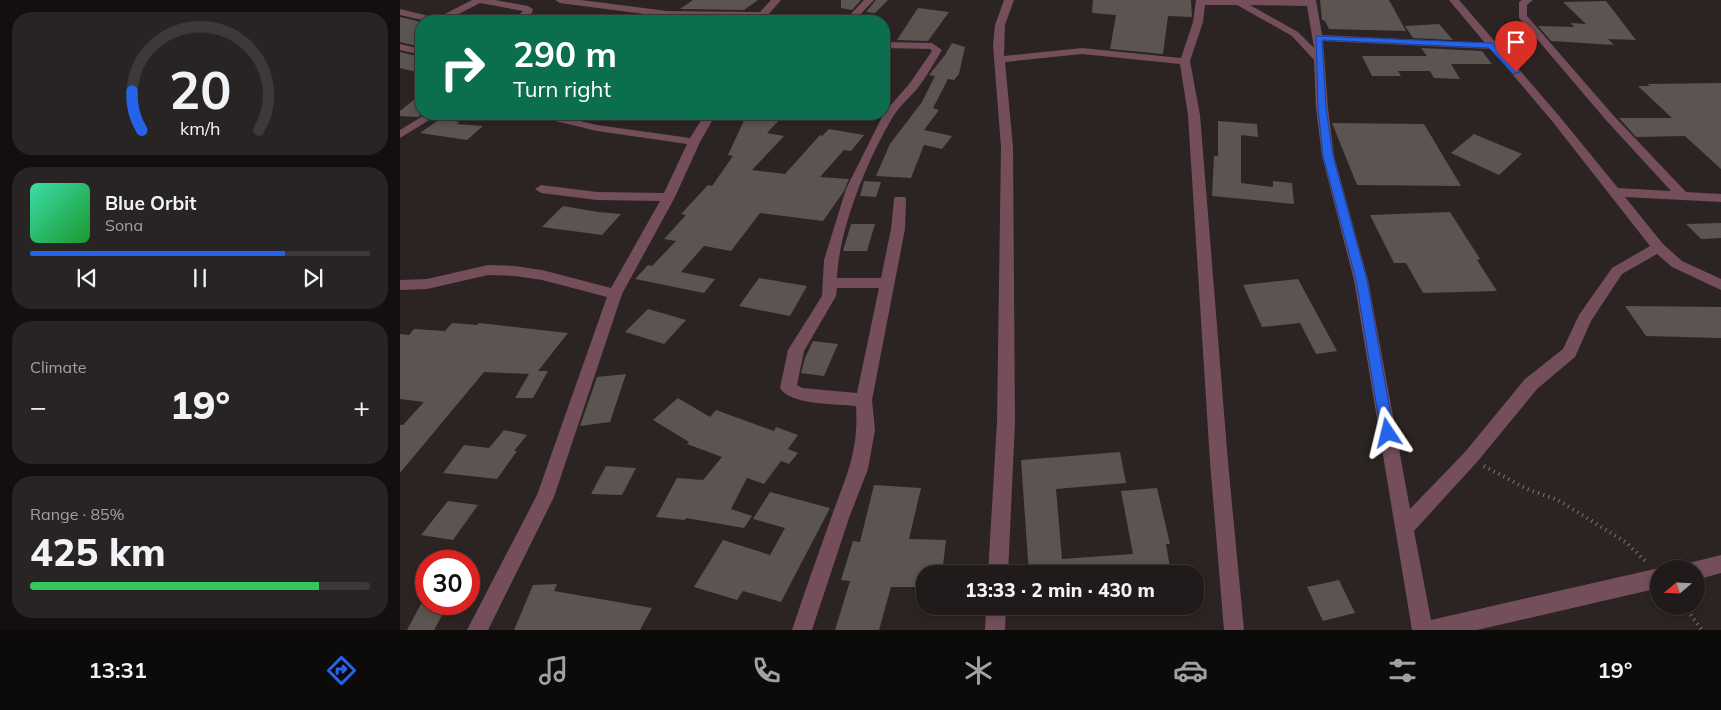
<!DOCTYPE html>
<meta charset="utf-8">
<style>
body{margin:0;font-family:Mulish,sans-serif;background:#282423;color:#f1f3f6;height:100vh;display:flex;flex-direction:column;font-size:19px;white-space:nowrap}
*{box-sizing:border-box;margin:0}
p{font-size:16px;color:#a2a1a2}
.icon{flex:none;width:28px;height:28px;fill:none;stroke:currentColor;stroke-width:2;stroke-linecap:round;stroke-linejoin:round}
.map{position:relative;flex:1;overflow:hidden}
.panel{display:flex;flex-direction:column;gap:12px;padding:12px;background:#120f0e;width:400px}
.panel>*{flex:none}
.hud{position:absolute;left:15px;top:15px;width:475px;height:105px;border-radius:20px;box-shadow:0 2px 8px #0003,0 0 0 1px #3d3939;background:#0b6e4f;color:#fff;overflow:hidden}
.needle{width:32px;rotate:251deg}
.controls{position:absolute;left:1250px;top:560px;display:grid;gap:10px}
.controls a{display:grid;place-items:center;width:55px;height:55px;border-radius:50%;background:#201b1a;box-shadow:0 2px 8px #0003,0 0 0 1px #3d3939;font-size:25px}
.speed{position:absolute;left:15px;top:550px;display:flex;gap:10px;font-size:25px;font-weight:700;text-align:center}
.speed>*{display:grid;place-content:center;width:65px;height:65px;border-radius:50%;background:#201b1a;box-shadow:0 2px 8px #0003,0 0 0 1px #3d3939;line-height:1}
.speed .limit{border:8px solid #d22;background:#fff;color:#111}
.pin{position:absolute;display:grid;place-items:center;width:42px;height:42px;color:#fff;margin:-51px -21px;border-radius:50% 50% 50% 0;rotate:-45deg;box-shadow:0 0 5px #0007}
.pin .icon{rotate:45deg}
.me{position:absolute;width:55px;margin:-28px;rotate:350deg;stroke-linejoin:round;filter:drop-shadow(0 0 4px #0008)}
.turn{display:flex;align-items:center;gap:18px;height:105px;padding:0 15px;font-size:22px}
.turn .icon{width:65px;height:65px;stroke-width:2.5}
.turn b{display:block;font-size:35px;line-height:42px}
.big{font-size:38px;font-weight:800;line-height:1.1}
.panel .widget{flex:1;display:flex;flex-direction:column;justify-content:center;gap:8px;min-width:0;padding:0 18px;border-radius:20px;background:#282423}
.panel .dial{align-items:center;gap:0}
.dial svg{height:130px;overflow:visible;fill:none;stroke:#3d3939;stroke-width:7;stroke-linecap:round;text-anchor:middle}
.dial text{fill:#f1f3f6;stroke:none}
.song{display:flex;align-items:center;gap:15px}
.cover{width:60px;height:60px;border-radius:8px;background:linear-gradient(135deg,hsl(160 70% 55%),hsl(130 70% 35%))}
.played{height:5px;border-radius:2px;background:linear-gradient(90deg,#2563eb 75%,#3d3939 75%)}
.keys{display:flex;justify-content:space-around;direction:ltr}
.heat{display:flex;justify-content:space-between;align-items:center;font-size:28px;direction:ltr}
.charge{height:8px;border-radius:4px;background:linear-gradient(90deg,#34c759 85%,#3d3939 0)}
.trip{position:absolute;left:516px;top:565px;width:288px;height:50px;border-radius:20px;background:#201b1a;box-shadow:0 2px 8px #0003,0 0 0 1px #3d3939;font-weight:800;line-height:50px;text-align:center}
.dock{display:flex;height:80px;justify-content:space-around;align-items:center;background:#0d0b0a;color:#a2a1a2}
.dock .icon{width:35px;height:35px}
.dock .selected{color:#2563eb}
.dock b{font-size:22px;color:#f1f3f6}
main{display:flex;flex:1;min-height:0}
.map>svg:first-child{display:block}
</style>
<main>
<section class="panel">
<div class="widget dial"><svg viewBox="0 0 100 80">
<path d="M14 69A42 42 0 1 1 86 69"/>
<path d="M14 69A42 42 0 0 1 8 45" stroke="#2563eb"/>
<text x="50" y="56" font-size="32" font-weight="700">20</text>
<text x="50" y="72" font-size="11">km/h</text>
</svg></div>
<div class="widget">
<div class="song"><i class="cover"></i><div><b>Blue Orbit</b><p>Sona</p></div></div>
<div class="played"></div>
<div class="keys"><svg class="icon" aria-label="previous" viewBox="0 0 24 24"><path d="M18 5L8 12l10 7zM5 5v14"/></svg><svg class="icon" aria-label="pause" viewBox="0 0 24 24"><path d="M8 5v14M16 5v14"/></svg><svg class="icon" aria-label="next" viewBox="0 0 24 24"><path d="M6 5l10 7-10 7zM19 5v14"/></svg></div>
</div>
<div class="widget"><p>Climate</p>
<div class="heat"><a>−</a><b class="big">19°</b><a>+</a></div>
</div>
<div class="widget"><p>Range · 85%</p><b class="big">425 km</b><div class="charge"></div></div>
</section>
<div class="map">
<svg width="1321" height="630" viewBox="0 0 1321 630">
<rect width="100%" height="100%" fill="#2b2423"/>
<g fill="#5b5450">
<polygon points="293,0 358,0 344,10 280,9"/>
<polygon points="441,0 461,0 452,10 441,8"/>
<polygon points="476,0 488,0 475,13 466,12"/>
<polygon points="693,0 791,0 792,17 768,16 763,54 710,49 716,15 692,13"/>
<polygon points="920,0 989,0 1006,31 929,29 925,21 922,20"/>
<polygon points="1206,1 1236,40 1208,39 1214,45 1151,41 1138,26 1174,27 1171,23 1186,24 1163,2"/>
<polygon points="518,8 549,12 528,41 497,40"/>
<polygon points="0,17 21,22 21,47 0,42"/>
<polygon points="267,19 331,20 328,21 264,21"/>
<polygon points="1039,24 1053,40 1013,38 1005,26"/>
<polygon points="552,43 565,47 559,74 554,80 548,79 533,108 539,110 524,130 552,136 542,149 524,145 511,178 476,176 490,144 522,102 535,76 529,75 545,55"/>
<polygon points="1021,48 1082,51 1092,64 1051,64 1060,79 1034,78 1030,71 998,71 1001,76 972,76 962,56 1027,56"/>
<polygon points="0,52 21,57 21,73 0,68"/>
<polygon points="1321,83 1321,169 1285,136 1236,137 1219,118 1272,118 1238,86 1250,86 1247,84"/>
<polygon points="21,94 21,115 18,117 0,116 0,111"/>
<polygon points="347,114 385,114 367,133 384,136 352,170 385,174 420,135 422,136 429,129 464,135 451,151 444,150 420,177 449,179 444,191 423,221 360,213 331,251 304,246 281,272 315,279 304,293 235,279 248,265 252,266 276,241 264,239 286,215 281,214 308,185 312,186 333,156 328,155"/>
<polygon points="40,119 60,122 56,124 83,126 67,140 20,133"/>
<polygon points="818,121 857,124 858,137 841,135 841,183 873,187 873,181 892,183 894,204 812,196 814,156 818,156"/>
<polygon points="932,123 1024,124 1061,186 957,185"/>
<polygon points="1074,134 1122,154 1099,175 1051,153"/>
<polygon points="464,181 481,182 476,197 460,196"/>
<polygon points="163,206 198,212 221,214 202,235 142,227"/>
<polygon points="1050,212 1080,259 1077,260 1097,291 1023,293 1006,263 994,263 970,215"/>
<polygon points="1321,223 1321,238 1301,239 1286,224"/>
<polygon points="451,224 475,224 467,251 443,251"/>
<polygon points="359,278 407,286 390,316 339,306"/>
<polygon points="898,279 937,351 916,354 900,323 862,327 843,285"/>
<polygon points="1225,306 1321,307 1321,338 1246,336"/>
<polygon points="248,309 286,320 264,344 225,332"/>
<polygon points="52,323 77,325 79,323 168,333 138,371 148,371 133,398 115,398 129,374 84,372 0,473 0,425 3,425 24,402 0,399 0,334 9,335 14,329 45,331"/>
<polygon points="413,341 438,344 424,376 401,373 405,358"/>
<polygon points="226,374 210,422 180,426 197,377"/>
<polygon points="278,398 310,417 316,410 374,431 376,427 398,435 388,449 398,453 389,464 381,461 364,484 347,478 331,509 352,516 344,528 286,518 285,520 256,517 277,478 303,480 322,457 287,444 289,442 253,420"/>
<polygon points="104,430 127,435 114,451 117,451 97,479 43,473 64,445 89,448"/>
<polygon points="720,452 726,483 656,489 662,559 733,554 721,491 757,488 770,544 766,544 771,574 629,574 621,460"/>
<polygon points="206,466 236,468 222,495 191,494"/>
<polygon points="474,485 521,488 509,539 546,540 542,574 525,574 525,587 491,587 479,630 435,630 450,581 441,580 453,541 460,542"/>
<polygon points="370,492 430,508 381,602 343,591 337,600 294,587 323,540 370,555 385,528 353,519"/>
<polygon points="48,501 78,505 53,540 21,535"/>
<polygon points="939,580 955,613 923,621 907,587"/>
<polygon points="157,584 154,591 252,608 240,630 114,630 133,585"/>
<polygon points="21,604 48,604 34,630 7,630"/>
</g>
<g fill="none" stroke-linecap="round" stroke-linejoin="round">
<g stroke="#7e7776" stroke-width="4" stroke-dasharray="1 4.5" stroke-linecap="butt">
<polyline points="1084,466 1127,489 1158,500 1227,543 1247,563"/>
<polyline points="1284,606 1302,630"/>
</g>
<g fill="#744e5b" fill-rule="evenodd">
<path d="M 72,0 L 95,0 L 128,6 L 133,9 C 131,20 122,21 112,21 L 123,11 L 80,3 L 45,21 L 27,21 L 0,15 L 0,9 L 37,18 Z"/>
<polygon points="155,0 181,0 267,11 360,12 371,0 381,0 367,16 366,21 356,21 357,18 267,17 160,3"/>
<polygon points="464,0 474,0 454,21 444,21"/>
<path d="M 604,0 L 614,0 L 605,25 L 604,56 L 682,48 L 781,58 L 793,22 L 796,0 L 916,0 L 922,35 L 1085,43 L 1049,0 L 1059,0 L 1160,117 L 1218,188 L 1271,191 L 1205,119 L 1119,18 L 1119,2 L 1122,0 L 1133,0 L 1127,5 L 1127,16 L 1213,115 L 1286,192 L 1321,194 L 1321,202 L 1225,197 L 1263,244 L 1282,261 L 1321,279 L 1321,290 L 1272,267 L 1257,254 L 1222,274 L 1191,321 L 1175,357 L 1137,389 L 1077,462 L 1014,531 L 1031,620 L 1259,568 L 1259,588 L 1077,630 L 1012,630 L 954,280 L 922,156 L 916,108 L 914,60 L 892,36 L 837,5 L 805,5 L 803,22 L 790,61 L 800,115 L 828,462 L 844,630 L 824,630 L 810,462 L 788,115 L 780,64 L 682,54 L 605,62 L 613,147 L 615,422 L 608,574 L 588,574 L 597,422 L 601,147 L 593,45 L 595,25 ZM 850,5 L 907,6 L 914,48 L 898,32 ZM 923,41 L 1091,49 L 1152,121 L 1250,246 L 1212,268 L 1179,315 L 1163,349 L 1125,379 L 1065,452 L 1010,509 L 968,280 L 934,156 L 928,108 Z"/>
<path d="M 484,42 L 532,43 L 542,50 C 534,63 526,77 517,89 C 509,98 500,106 494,115 C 468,158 439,228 437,278 L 481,278 L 491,229 L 494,200 L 495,197 L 505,197 L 506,200 L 505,229 L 472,400 L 475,430 L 468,469 L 449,518 L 412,630 L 392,630 C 404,594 417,557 430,521 C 445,478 459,454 456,406 C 438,404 389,405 380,388 L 388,350 L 422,296 L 424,260 L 446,189 L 484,113 L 510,83 L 532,51 L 530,49 L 484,48 ZM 437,288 L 479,288 L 457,393 L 402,388 L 397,385 L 404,351 L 436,296 Z"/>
<polygon points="0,44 21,49 21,55 0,50"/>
<polygon points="26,114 39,114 0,138 0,130"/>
<polygon points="132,114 151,114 197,125 290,138 305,114 316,114 300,142 275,197 222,294 154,497 88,630 67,630 137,495 207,297 142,280 115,276 88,275 27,289 0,290 0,280 27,279 88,265 115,266 142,270 211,288 260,201 197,200 141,193 135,189 141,185 197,192 264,193 287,144 197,131 134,116"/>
<polygon points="1321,555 1321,573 1296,580 1296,569 1287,569 1289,563"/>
<polygon points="586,606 606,606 605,630 585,630"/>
</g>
</g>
<polygon fill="#2563eb" stroke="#184099" points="916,36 1092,43 1120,72 1113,74 1089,48 922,40 926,108 933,156 967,280 994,433 992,437 988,438 983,437 981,433 956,280 923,156 918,108"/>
</svg>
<div class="controls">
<a><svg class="needle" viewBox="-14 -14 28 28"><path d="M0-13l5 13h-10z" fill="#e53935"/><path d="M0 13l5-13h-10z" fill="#a2a1a2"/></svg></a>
</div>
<div class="speed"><div class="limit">30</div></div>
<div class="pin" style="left:1116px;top:72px;background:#d93025"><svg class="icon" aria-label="arrive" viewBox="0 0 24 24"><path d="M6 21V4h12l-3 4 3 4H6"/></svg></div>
<svg class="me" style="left:988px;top:433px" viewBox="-20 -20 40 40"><path d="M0-17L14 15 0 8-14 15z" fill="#2563eb" stroke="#fff" stroke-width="4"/></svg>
<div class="trip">13:33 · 2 min · 430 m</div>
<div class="hud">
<div class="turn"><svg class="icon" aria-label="right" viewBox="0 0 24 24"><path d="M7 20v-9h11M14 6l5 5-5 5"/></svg><div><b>290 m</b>Turn right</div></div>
</div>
</div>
</main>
<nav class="dock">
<b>13:31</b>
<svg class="icon selected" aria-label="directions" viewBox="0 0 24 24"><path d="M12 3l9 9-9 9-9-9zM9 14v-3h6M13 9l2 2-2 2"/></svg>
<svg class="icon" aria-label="music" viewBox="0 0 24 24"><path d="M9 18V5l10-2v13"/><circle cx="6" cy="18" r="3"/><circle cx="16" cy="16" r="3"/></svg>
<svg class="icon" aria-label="phone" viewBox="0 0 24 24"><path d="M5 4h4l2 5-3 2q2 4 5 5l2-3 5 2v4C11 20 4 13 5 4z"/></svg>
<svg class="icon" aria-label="climate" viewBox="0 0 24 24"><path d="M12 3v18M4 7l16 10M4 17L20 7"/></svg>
<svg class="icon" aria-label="car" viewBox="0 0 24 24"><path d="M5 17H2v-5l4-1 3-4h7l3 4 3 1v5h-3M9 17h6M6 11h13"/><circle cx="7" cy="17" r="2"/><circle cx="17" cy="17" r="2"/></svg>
<svg class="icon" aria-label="filters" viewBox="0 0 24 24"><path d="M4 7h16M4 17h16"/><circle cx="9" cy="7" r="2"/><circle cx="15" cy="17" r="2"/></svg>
<b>19°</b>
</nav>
